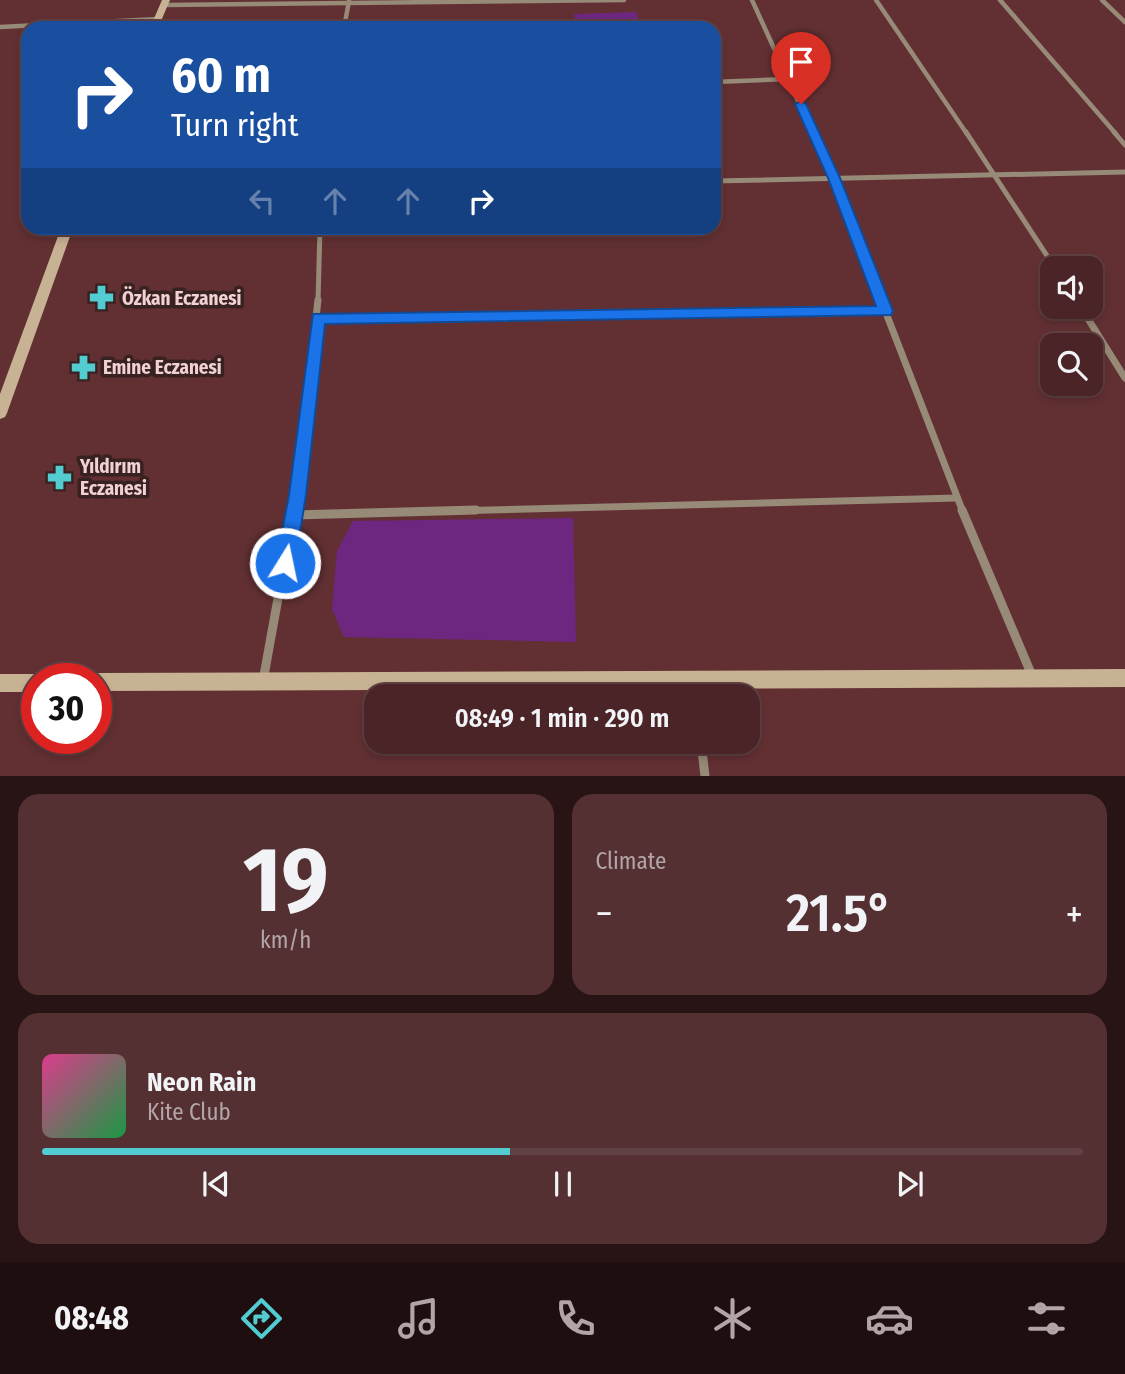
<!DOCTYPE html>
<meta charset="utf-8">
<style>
body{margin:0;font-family:"Fira Sans Condensed",sans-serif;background:#543032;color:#f1f3f6;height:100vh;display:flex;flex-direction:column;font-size:26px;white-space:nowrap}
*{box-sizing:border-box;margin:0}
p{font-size:23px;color:#b2a4a7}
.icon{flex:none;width:38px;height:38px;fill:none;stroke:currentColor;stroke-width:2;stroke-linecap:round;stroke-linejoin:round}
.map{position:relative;height:776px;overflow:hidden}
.details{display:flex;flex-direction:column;gap:18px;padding:18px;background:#291415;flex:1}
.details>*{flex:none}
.hud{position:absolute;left:21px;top:21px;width:700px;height:214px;border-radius:21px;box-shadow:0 4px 10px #0003,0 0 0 2px #614143;background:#1a4fa0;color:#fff;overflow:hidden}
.controls{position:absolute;left:1040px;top:256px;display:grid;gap:14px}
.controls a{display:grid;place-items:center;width:63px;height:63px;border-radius:14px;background:#4a2426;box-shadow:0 4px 10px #0003,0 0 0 2px #614143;font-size:35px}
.speed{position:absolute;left:21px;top:663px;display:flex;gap:14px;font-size:35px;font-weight:700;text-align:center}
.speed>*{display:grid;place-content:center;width:91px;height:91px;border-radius:50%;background:#4a2426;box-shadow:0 4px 10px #0003,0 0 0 2px #614143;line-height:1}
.speed .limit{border:10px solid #d22;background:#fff;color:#111}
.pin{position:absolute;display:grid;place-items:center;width:60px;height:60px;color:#fff;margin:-72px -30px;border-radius:50% 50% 50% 0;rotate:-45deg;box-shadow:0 0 7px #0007}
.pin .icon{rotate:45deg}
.me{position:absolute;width:77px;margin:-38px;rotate:10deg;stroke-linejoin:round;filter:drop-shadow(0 0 5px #0008)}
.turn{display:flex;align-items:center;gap:24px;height:147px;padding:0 35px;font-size:32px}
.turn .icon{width:91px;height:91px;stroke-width:2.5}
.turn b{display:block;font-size:49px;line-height:60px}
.lanes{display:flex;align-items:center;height:66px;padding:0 35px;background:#0003;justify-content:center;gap:35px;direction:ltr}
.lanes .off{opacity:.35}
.big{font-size:52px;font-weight:600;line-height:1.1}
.details .widget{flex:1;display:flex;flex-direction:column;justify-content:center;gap:10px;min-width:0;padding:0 24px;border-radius:21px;background:#543032}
.details .dial{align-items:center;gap:0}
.dial b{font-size:91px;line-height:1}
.song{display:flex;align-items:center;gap:21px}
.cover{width:84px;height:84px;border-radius:10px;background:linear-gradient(135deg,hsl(330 70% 55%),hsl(140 70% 35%))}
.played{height:7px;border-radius:4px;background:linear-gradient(90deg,#52ccd0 45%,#614143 45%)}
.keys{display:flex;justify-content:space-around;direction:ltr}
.heat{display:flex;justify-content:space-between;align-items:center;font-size:38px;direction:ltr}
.details .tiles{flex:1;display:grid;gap:18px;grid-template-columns:1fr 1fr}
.widget:last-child{grid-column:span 2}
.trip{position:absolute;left:364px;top:684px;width:396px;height:70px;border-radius:21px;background:#4a2426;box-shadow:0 4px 10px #0003,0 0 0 2px #614143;font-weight:600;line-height:70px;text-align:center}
.menu{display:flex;height:112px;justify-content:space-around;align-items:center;background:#1e0e0f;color:#b2a4a7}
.menu .icon{width:49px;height:49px}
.menu .active{color:#52ccd0}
.menu b{font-size:32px;color:#f1f3f6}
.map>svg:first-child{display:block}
</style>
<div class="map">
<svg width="1125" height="776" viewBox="0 0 1125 776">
<rect width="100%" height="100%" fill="#623033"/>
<g fill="#6e2781">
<polygon points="636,12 641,28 577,28 574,14"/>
<polygon points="573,518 576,642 344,637 332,609 337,551 353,521"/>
</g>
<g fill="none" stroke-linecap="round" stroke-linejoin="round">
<g stroke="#978a77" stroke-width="4.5">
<polyline points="752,0 813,134"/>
<polyline points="876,0 967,134"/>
<polyline points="1000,0 1116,134"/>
<polyline points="1102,0 1125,22"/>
<polyline points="164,5 624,0"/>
<polyline points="0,27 158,19"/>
<polyline points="344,28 349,1"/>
<polyline points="714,82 789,79"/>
</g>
<g stroke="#978a77" stroke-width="5">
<polyline points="813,132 834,179 881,302"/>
<polyline points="966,132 1055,268"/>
<polyline points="1114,132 1125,145"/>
<polyline points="714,181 1125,172"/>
<polyline points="318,302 320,228"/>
</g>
<g stroke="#978a77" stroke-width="7">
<polyline points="881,300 963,512"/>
<polyline points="1080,306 1125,378"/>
<polyline points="318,318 886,311"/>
<polyline points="294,512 318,300"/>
<polyline points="408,512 957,498"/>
</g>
<g stroke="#978a77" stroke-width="9">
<polyline points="962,510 1033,678"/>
<polyline points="294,515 476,510"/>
<polyline points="263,681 294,510"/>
<polyline points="694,681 696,696"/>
<polyline points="701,742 705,776"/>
</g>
<g fill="#c7b393" fill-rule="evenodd">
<polygon points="162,0 170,0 158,28 150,28"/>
<polygon points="61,228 73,228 7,413 5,417 0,419 0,394"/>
<polygon points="1125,669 1125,687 96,691 96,679 88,679 89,675 96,673"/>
<polygon points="0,674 37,674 45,679 37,679 37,692 0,692"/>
</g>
</g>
<polygon fill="#1a73e8" stroke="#114b97" stroke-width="2" points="801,101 806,104 840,178 893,311 891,315 325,324 306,495 295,563 292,570 285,572 278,570 276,563 289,495 313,314 876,306 828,178 795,104"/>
<defs>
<symbol id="pharmacy-bare" viewBox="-9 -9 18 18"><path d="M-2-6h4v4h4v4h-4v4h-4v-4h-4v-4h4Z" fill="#52ccd0" stroke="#382121" stroke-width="2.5" paint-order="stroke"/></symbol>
</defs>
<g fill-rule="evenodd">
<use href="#pharmacy-bare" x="84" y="280" width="35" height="35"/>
<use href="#pharmacy-bare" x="66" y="350" width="35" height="35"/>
<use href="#pharmacy-bare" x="42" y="460" width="35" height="35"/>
</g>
<g text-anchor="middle" stroke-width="7" stroke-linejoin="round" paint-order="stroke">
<g font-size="19" font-weight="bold" fill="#f1d1d1" stroke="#382121" text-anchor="start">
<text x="122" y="305">Özkan Eczanesi</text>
<text x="103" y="374">Emine Eczanesi</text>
<text x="80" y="473">Yıldırım<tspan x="80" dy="22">Eczanesi</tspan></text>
</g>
</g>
</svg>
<div class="controls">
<a><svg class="icon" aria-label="sound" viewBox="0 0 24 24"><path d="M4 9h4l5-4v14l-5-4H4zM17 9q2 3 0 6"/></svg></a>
<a><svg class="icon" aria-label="search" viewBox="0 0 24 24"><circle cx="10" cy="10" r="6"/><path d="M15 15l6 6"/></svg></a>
</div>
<div class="speed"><div class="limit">30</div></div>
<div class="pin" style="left:801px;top:104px;background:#d93025"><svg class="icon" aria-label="arrive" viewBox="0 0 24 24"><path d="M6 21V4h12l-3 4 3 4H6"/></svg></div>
<svg class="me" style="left:285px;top:563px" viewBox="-20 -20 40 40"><circle r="17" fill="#1a73e8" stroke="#fff" stroke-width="3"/><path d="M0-11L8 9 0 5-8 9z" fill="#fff"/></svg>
<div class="trip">08:49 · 1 min · 290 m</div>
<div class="hud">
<div class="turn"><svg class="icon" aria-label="right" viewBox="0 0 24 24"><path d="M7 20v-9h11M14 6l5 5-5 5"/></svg><div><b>60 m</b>Turn right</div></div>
<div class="lanes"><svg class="icon off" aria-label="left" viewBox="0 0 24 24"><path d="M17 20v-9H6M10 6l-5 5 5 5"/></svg><svg class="icon off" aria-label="ahead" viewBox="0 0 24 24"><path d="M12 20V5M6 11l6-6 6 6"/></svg><svg class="icon off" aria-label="ahead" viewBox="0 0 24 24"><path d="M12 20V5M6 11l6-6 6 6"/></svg><svg class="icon" aria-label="right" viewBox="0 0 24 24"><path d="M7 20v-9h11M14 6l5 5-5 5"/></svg></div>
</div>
</div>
<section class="details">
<div class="tiles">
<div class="widget dial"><b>19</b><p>km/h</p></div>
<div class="widget"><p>Climate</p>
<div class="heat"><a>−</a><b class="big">21.5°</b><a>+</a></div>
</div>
<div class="widget">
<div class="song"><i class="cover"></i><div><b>Neon Rain</b><p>Kite Club</p></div></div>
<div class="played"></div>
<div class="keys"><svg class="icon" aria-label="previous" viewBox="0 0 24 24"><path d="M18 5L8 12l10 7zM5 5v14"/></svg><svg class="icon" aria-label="pause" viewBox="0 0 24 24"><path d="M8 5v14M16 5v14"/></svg><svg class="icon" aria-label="next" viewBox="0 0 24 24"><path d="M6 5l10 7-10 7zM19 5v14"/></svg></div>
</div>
</div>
</section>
<nav class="menu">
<b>08:48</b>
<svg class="icon active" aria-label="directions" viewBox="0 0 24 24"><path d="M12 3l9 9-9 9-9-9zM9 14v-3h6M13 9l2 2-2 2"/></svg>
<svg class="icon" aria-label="music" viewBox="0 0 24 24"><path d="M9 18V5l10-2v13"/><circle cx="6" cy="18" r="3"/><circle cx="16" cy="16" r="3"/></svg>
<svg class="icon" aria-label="phone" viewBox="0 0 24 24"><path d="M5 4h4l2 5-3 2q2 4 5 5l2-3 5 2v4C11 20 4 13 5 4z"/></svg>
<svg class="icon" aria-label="climate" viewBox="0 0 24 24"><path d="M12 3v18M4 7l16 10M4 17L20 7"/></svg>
<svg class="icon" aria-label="car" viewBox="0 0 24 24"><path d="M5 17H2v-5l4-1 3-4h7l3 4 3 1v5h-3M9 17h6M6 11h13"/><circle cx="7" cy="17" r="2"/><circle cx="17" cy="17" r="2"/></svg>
<svg class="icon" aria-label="filters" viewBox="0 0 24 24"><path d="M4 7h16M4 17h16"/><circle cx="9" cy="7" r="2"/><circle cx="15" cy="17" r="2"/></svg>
</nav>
